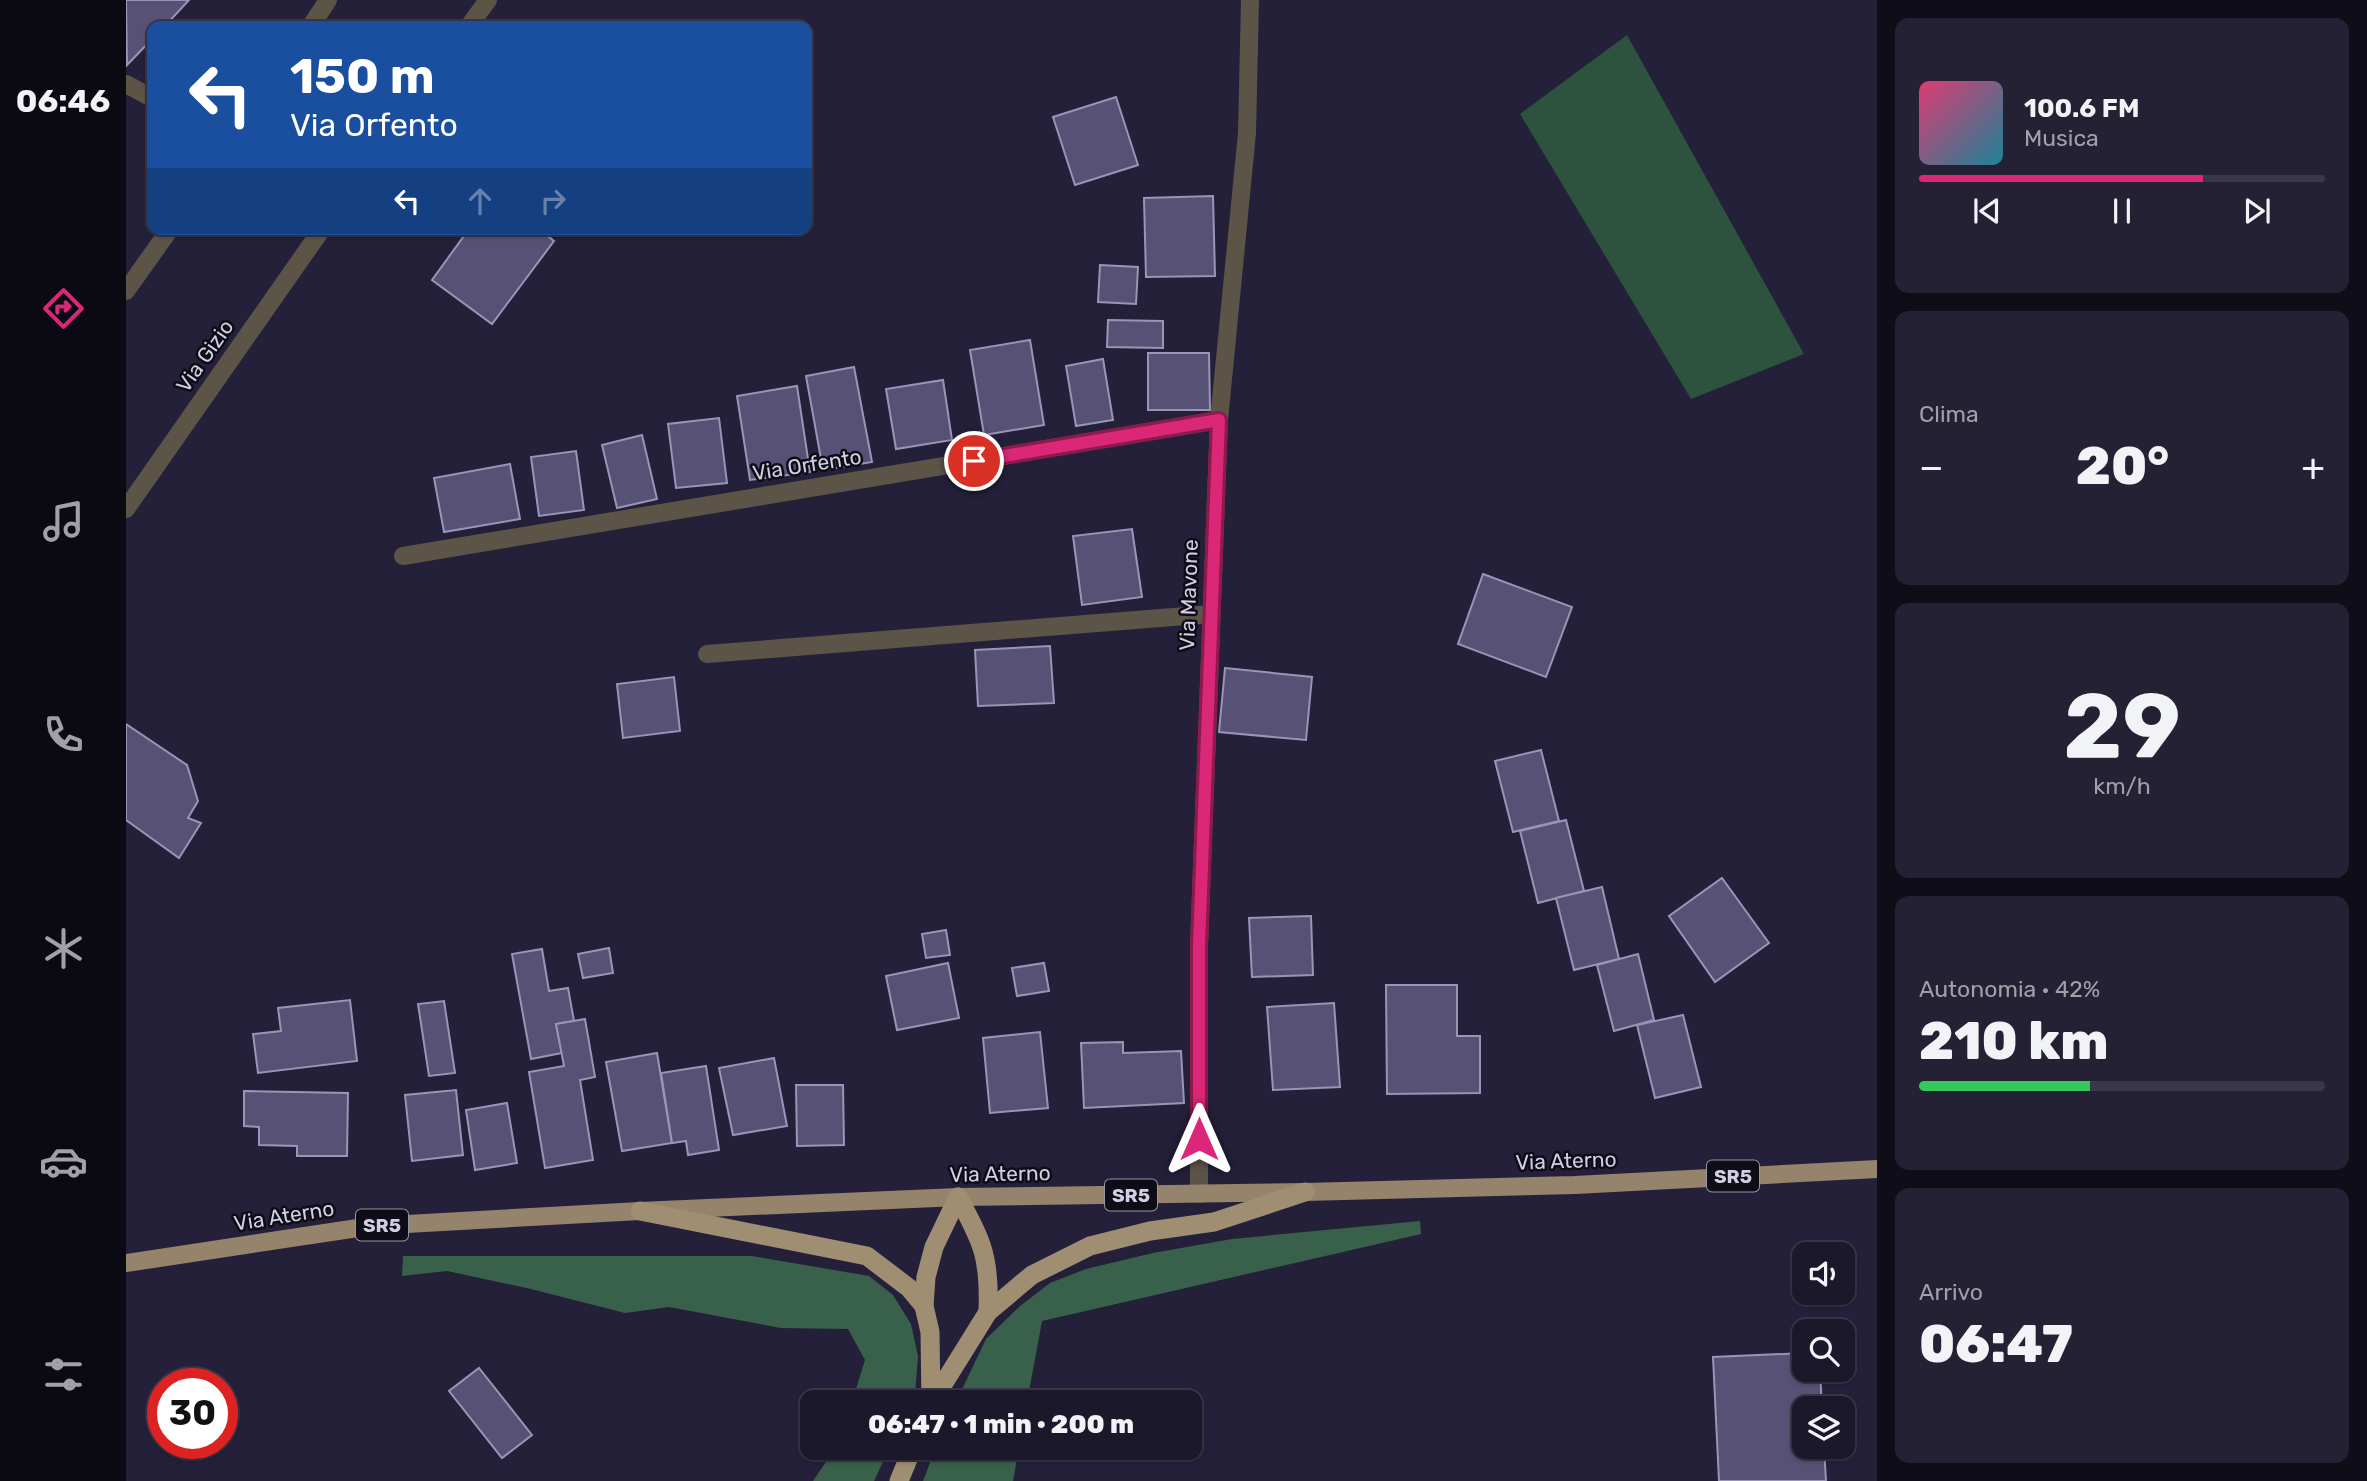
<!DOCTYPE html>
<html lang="it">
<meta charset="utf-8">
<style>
body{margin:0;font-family:Rubik,sans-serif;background:#242134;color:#f1f3f6;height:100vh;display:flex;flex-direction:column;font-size:26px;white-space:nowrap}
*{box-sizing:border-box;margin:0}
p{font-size:23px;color:#a0a0a9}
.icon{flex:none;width:38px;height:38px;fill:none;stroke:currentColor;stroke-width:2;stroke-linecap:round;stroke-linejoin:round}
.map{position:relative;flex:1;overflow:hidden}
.panel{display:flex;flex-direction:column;gap:18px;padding:18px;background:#0f0d18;width:490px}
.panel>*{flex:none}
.banner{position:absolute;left:21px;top:21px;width:665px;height:214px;border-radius:14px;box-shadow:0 2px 5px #0004,0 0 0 2px #393748;background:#1a4fa0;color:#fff;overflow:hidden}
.controls{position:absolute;left:1666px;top:1242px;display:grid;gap:14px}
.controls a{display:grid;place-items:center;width:63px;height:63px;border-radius:14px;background:#1b182c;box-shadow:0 2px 5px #0004,0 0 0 2px #393748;font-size:35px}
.speed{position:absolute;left:21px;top:1368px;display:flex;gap:14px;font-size:35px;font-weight:700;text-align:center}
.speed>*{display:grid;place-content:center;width:91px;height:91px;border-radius:50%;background:#1b182c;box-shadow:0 2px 5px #0004,0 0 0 2px #393748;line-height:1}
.speed .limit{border:10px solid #d22;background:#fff;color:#111}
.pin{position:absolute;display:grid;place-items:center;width:60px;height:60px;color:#fff;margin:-30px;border:4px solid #fff;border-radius:50%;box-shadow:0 2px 7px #0007}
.me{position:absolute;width:77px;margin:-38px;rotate:0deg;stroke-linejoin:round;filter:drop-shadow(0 0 5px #0008)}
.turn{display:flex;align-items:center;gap:24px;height:147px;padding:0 28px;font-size:32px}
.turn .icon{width:91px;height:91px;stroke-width:2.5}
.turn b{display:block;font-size:49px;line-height:60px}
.lanes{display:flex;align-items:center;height:66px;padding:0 28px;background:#0003;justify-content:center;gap:35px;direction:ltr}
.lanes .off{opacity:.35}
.big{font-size:52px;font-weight:800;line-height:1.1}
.panel .tile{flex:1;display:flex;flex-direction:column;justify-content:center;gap:10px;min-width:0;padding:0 24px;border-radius:14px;background:#242134}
.panel .dial{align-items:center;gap:0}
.dial b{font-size:91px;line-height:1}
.song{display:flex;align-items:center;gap:21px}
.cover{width:84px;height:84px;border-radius:10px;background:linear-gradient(135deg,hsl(340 70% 55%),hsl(190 70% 35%))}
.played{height:7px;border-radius:4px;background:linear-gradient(90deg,#db2777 70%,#393748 70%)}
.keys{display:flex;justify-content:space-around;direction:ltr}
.heat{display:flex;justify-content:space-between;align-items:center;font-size:38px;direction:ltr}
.charge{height:10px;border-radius:5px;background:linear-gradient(90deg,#34c759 42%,#393748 0)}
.trip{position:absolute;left:674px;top:1390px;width:402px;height:70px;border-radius:14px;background:#1b182c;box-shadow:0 2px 5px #0004,0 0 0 2px #393748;font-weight:800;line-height:70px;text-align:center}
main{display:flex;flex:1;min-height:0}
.tab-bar{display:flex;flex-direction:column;width:126px;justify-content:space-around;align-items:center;background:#0b0a12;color:#a0a0a9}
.tab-bar .icon{width:49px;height:49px}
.tab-bar .selected{color:#db2777}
.tab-bar b{font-size:32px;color:#f1f3f6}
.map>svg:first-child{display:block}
</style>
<main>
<nav class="tab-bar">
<b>06:46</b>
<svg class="icon selected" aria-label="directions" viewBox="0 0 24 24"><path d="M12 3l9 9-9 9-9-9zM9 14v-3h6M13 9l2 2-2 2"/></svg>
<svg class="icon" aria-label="music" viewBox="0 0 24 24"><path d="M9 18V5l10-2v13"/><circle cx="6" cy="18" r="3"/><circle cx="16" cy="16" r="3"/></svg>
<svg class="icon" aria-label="phone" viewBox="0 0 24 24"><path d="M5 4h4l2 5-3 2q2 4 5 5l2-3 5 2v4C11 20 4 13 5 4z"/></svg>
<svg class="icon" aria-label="climate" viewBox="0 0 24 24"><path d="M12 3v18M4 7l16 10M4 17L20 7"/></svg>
<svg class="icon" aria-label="car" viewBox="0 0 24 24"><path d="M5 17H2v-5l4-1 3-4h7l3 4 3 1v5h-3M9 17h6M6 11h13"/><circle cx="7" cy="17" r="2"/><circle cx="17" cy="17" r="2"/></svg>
<svg class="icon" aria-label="filters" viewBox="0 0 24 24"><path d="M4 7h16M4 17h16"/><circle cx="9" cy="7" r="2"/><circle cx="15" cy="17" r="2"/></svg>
</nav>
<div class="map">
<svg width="1751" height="1481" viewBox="0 0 1751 1481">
<rect width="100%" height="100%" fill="#24203a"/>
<polygon fill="#2d523e" points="1501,35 1678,354 1565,399 1394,114"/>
<g fill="#39604b">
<polygon points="1294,1221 1295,1234 916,1321 901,1402 830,1402 860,1339 894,1306 924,1283 960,1269 1027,1253 1106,1239"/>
<polygon points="277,1256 626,1256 743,1276 767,1295 785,1324 792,1356 789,1394 785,1402 726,1402 739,1360 722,1329 655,1328 543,1307 499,1313 405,1289 321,1271 276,1276"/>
<polygon points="710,1447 764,1447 748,1481 687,1481"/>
<polygon points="810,1447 893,1447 887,1481 797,1481"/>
</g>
<g fill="#565175" stroke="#9995b7" stroke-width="2">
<polygon points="0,0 63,0 39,26 26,26 26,39 1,65"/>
<polygon points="990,97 1012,165 949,185 927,117"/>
<polygon points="1087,196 1089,276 1020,277 1018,198"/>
<polygon points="343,229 413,229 428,241 366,324 306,280"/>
<polygon points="974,265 1012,267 1010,304 972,302"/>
<polygon points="982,320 1037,321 1037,348 981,347"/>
<polygon points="904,340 918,425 858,435 844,350"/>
<polygon points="1022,353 1083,353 1084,410 1022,410"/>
<polygon points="977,359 987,420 950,426 940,366"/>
<polygon points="728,367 746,462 697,470 680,376"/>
<polygon points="817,380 826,440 770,449 760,389"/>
<polygon points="671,386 684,472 624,480 611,396"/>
<polygon points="593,418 601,483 550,488 542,424"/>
<polygon points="516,435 531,499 491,508 476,445"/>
<polygon points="450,451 458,510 413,516 405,457"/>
<polygon points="384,464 394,519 318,532 308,478"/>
<polygon points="1006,529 1016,597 956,605 947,536"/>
<polygon points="1357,574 1446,607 1420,677 1332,644"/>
<polygon points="924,646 928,703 852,706 849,650"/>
<polygon points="1099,668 1186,677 1180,740 1093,732"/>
<polygon points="548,677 554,731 497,738 491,684"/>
<polygon points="0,724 61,765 72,801 62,818 75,823 53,858 0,820"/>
<polygon points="1415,750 1433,821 1387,832 1369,761"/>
<polygon points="1440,820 1458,891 1412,903 1394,831"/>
<polygon points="1596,878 1643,943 1589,982 1543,916"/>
<polygon points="1476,887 1493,959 1448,970 1430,898"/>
<polygon points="1185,916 1187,975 1126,977 1123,918"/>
<polygon points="820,930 824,955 800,958 796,934"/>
<polygon points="483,948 487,973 457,978 452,954"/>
<polygon points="416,949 423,991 442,988 448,1021 430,1024 436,1053 405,1059 386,954"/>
<polygon points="1512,954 1528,1020 1488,1031 1471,965"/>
<polygon points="822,963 833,1018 771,1030 760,976"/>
<polygon points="918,963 923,991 891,996 886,968"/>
<polygon points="1260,985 1331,985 1331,1036 1354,1036 1354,1093 1261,1094"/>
<polygon points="224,1000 231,1061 132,1073 127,1034 155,1031 152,1008"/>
<polygon points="318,1001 329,1073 303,1076 292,1004"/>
<polygon points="1208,1003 1214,1087 1147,1090 1141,1007"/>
<polygon points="1557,1015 1575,1087 1529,1098 1511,1025"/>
<polygon points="459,1019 469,1077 454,1080 467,1160 419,1168 403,1072 438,1066 430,1024"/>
<polygon points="914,1032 922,1108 864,1113 857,1038"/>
<polygon points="997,1042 997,1053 1055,1051 1058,1103 958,1108 955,1043"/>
<polygon points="531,1053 546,1143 496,1151 480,1062"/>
<polygon points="648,1058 661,1126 607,1135 593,1068"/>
<polygon points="580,1066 593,1150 562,1155 560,1141 546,1143 535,1073"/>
<polygon points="670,1085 717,1085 718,1145 671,1146"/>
<polygon points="330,1090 337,1155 286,1161 279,1095"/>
<polygon points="118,1091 222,1093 221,1156 171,1156 171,1146 133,1145 133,1127 118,1126"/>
<polygon points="381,1103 391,1163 349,1170 340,1110"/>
<polygon points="1678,1353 1678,1370 1694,1370 1696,1409 1678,1409 1678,1447 1698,1447 1700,1481 1593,1481 1587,1357"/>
<polygon points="353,1368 406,1435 376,1458 323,1391"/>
</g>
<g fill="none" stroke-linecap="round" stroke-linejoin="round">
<g stroke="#5d5448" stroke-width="18">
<polyline points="185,26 202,0"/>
<polyline points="343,26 362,0"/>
<polyline points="0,84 26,98"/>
<polyline points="0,291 44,229"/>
<polyline points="0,509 196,229"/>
<polyline points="277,556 1093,420"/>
<polyline points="581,654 1085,614"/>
<polyline points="1073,1194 1073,945 1093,420 1121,133 1124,0"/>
</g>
<polyline stroke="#95846b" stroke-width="18" points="0,1263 245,1226 514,1211 832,1197 1179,1192 1449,1185 1751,1169"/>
<g stroke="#a08e72" stroke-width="19">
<path d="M 832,1197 C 857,1243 864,1258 862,1312"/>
<polyline points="514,1211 741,1256 783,1288 798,1306"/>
<polyline points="805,1402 804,1332 798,1306 800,1277 808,1247 832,1197"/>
<polyline points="806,1402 862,1312 906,1275 964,1246 1024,1231 1088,1222 1179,1192"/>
<polyline points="773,1481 787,1447"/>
</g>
</g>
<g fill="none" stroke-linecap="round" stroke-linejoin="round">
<defs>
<polyline id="route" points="848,461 1093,420 1073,945 1073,1139"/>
</defs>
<use href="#route" stroke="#8e194d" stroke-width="18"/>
<use href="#route" stroke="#db2777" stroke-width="12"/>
</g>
<g text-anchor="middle" stroke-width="5" stroke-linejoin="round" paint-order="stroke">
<g fill="#0d0c17" stroke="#9695a5" stroke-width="2">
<rect x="1581" y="1160.5" width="52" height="31" rx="5"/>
<rect x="979" y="1179.5" width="52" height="31" rx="5"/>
<rect x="230" y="1209.5" width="52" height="31" rx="5"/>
</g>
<g font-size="19" font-weight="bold" fill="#d1d0e2">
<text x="1607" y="1183">SR5</text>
<text x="1005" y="1202">SR5</text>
<text x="256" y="1232">SR5</text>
</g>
<g font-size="21" fill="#d1d0e2" stroke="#0d0c17">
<text transform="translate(79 356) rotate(-55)" y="7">Via Gizio</text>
<text transform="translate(681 465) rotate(-9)" y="7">Via Orfento</text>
<text transform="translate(1063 595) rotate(-88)" y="7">Via Mavone</text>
<text transform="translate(1440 1161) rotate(-2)" y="7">Via Aterno</text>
<text transform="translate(874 1174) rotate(-1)" y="7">Via Aterno</text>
<text transform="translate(158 1216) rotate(-9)" y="7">Via Aterno</text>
</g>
</g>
</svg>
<div class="controls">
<a><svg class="icon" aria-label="sound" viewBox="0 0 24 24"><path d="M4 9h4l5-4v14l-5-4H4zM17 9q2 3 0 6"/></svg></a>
<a><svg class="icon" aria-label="search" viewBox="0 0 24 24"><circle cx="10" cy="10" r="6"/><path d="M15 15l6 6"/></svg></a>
<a><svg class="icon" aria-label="layers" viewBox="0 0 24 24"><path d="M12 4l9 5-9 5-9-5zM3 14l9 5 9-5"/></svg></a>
</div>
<div class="speed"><div class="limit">30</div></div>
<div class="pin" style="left:848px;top:461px;background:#d93025"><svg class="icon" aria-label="arrive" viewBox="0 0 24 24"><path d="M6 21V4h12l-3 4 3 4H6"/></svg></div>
<svg class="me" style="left:1073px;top:1139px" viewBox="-20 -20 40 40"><path d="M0-17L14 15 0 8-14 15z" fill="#db2777" stroke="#fff" stroke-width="4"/></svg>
<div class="trip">06:47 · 1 min · 200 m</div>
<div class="banner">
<div class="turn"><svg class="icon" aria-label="left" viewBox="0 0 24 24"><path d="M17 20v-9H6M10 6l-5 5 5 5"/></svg><div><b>150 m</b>Via Orfento</div></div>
<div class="lanes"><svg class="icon" aria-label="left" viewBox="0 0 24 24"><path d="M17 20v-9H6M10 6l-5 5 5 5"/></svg><svg class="icon off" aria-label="ahead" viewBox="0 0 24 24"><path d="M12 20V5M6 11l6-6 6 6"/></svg><svg class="icon off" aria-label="right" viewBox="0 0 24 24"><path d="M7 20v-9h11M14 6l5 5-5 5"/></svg></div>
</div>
</div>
<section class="panel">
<div class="tile">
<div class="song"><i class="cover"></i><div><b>100.6 FM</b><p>Musica</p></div></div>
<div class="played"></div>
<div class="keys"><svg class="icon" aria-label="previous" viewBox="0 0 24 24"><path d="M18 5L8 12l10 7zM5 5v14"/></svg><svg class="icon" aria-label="pause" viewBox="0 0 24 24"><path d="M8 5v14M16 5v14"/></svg><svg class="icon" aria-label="next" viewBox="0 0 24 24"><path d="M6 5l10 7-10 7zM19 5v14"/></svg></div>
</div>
<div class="tile"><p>Clima</p>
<div class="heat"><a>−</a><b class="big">20°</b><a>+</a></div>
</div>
<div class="tile dial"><b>29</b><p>km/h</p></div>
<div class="tile"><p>Autonomia · 42%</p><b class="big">210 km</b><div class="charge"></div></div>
<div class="tile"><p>Arrivo</p><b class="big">06:47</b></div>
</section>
</main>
